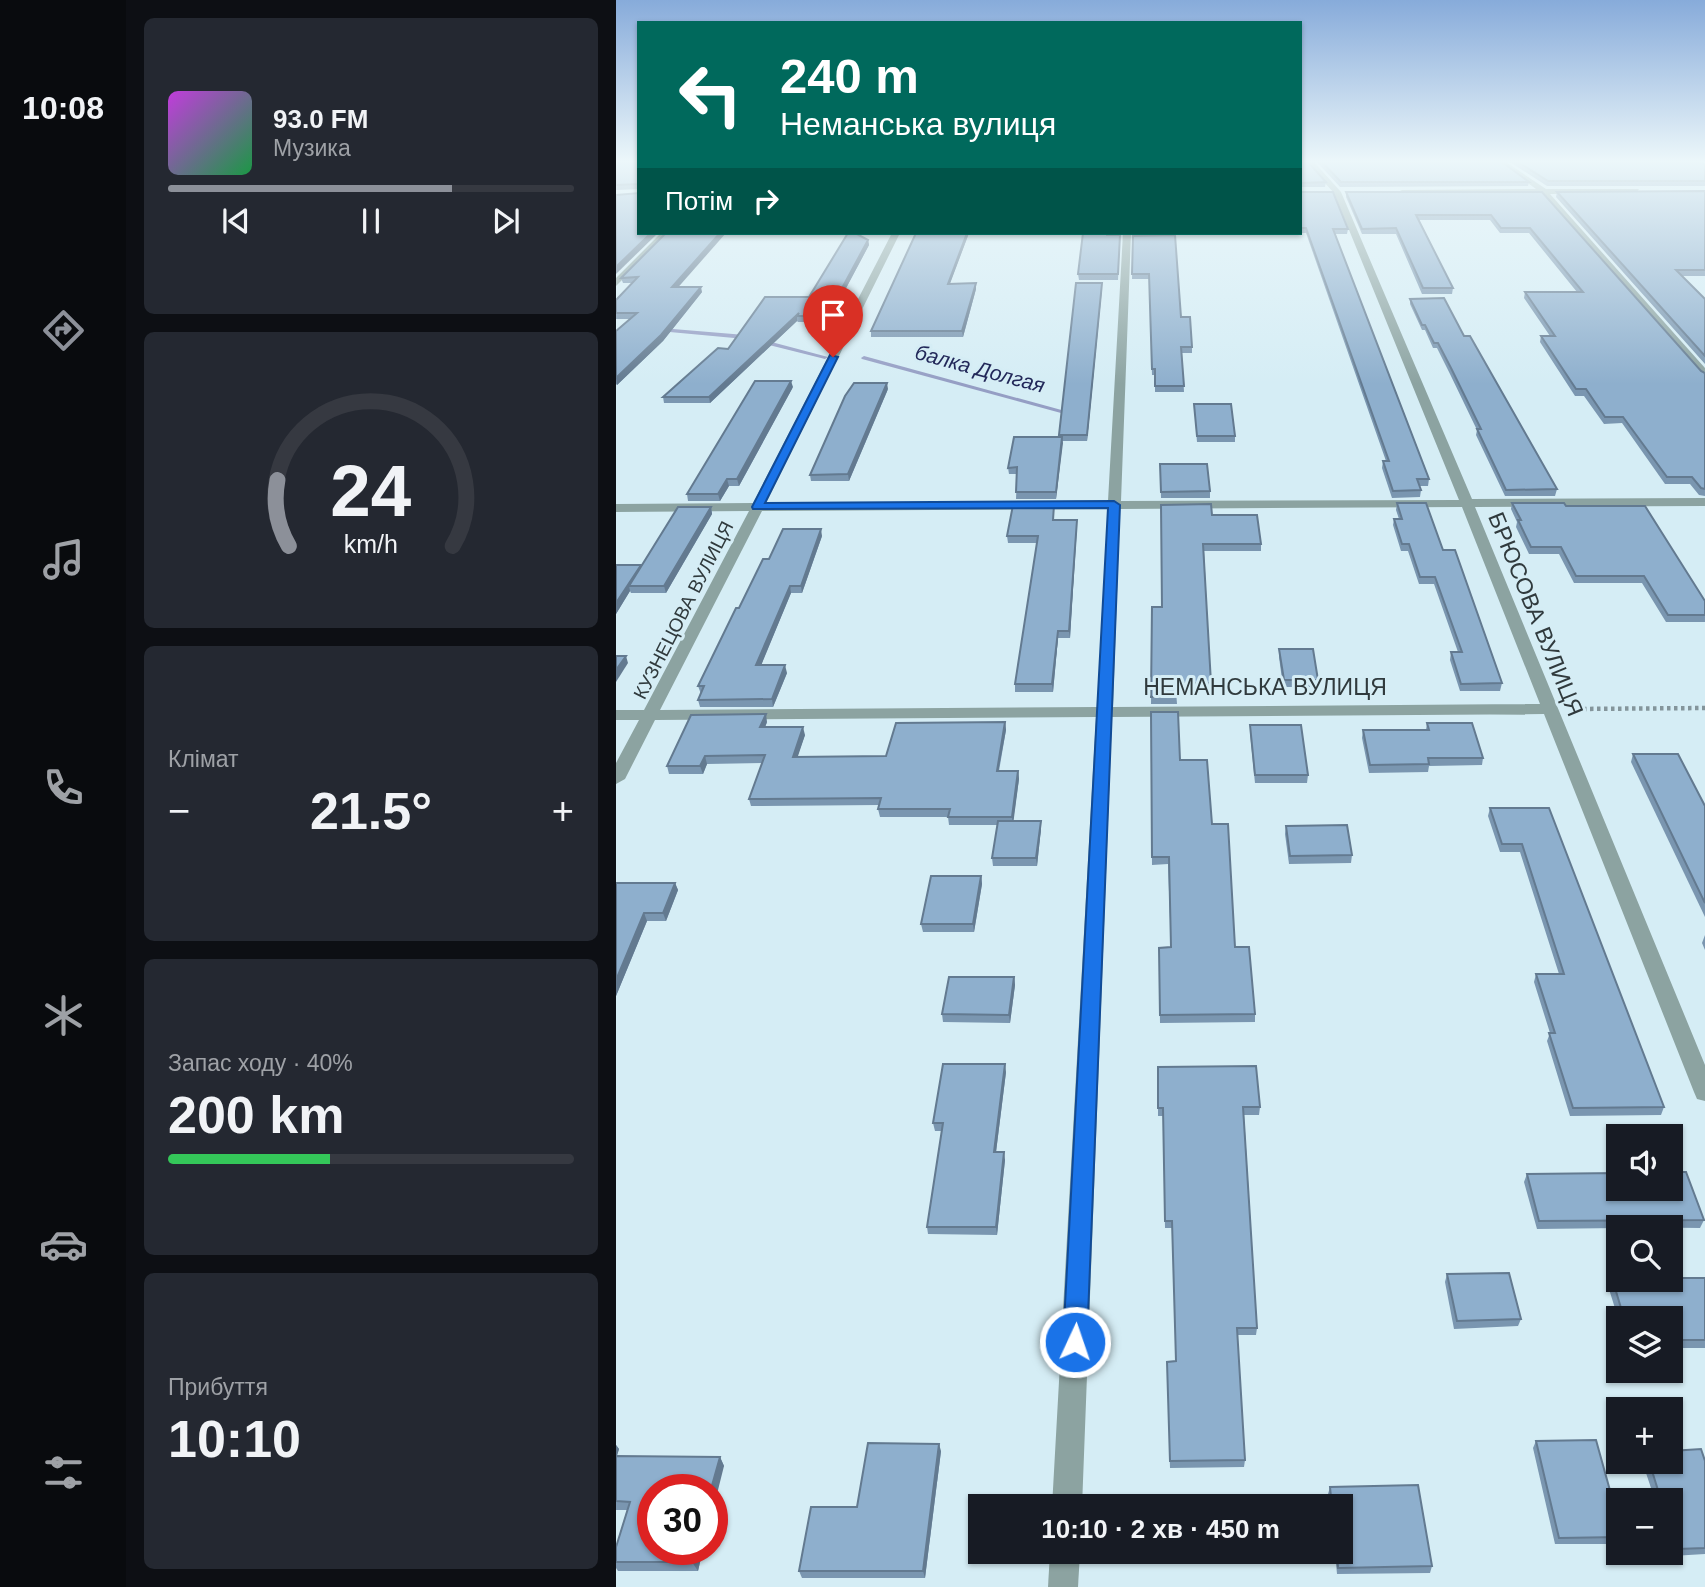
<!DOCTYPE html>
<html lang="uk">
<meta charset="utf-8">
<style>
body{margin:0;font-family:Helvetica,sans-serif;background:#242831;color:#f1f3f6;height:100vh;display:flex;flex-direction:column;font-size:26px;white-space:nowrap}
*{box-sizing:border-box;margin:0}
p{font-size:23px;color:#9ea1a6}
.icon{flex:none;width:38px;height:38px;fill:none;stroke:currentColor;stroke-width:2;stroke-linecap:round;stroke-linejoin:round}
.map{position:relative;flex:1;overflow:hidden}
.details{display:flex;flex-direction:column;gap:18px;padding:18px;background:#0d0f14;width:490px}
.details>*{flex:none}
.guide{position:absolute;left:21px;top:21px;width:665px;height:214px;border-radius:0px;box-shadow:0 2px 5px #0004;background:#00695c;color:#fff;overflow:hidden}
.buttons{position:absolute;left:990px;top:1124px;display:grid;gap:14px}
.buttons a{display:grid;place-items:center;width:77px;height:77px;border-radius:0px;background:#171b24;box-shadow:0 2px 5px #0004;font-size:35px}
.speed{position:absolute;left:21px;top:1474px;display:flex;gap:14px;font-size:35px;font-weight:700;text-align:center}
.speed>*{display:grid;place-content:center;width:91px;height:91px;border-radius:50%;background:#171b24;box-shadow:0 2px 5px #0004;line-height:1}
.speed .limit{border:10px solid #d22;background:#fff;color:#111}
.pin{position:absolute;display:grid;place-items:center;width:60px;height:60px;color:#fff;margin:-72px -30px;border-radius:50% 50% 50% 0;rotate:-45deg;box-shadow:0 0 7px #0007}
.pin .icon{rotate:45deg}
.me{position:absolute;width:77px;margin:-38px;rotate:3deg;stroke-linejoin:round;filter:drop-shadow(0 0 5px #0008)}
.turn{display:flex;align-items:center;gap:24px;height:147px;padding:0 28px;font-size:32px}
.turn .icon{width:91px;height:91px;stroke-width:2.5}
.turn b{display:block;font-size:49px;line-height:60px}
.then{display:flex;align-items:center;height:66px;padding:0 28px;background:#0003;gap:14px;font-size:26px}
.big{font-size:52px;font-weight:800;line-height:1.1}
.details .tile{flex:1;display:flex;flex-direction:column;justify-content:center;gap:10px;min-width:0;padding:0 24px;border-radius:10px;background:#242831}
.details .dial{align-items:center;gap:0}
.dial svg{height:182px;overflow:visible;fill:none;stroke:#363941;stroke-width:7;stroke-linecap:round;text-anchor:middle}
.dial text{fill:#f1f3f6;stroke:none}
.song{display:flex;align-items:center;gap:21px}
.cover{width:84px;height:84px;border-radius:10px;background:linear-gradient(135deg,hsl(290 70% 55%),hsl(140 70% 35%))}
.played{height:7px;border-radius:4px;background:linear-gradient(90deg,#8c9099 70%,#363941 70%)}
.keys{display:flex;justify-content:space-around;direction:ltr}
.heat{display:flex;justify-content:space-between;align-items:center;font-size:38px;direction:ltr}
.charge{height:10px;border-radius:5px;background:linear-gradient(90deg,#34c759 40%,#363941 0)}
.trip{position:absolute;left:352px;top:1494px;width:385px;height:70px;border-radius:0px;background:#171b24;box-shadow:0 2px 5px #0004;font-weight:800;line-height:70px;text-align:center}
main{display:flex;flex:1;min-height:0}
.tab-bar{display:flex;flex-direction:column;width:126px;justify-content:space-around;align-items:center;background:#090b0e;color:#9ea1a6}
.tab-bar .icon{width:49px;height:49px}
.tab-bar .on{color:#8c9099}
.tab-bar b{font-size:32px;color:#f1f3f6}
.map>svg:first-child{display:block}
</style>
<main>
<nav class="tab-bar">
<b>10:08</b>
<svg class="icon on" aria-label="directions" viewBox="0 0 24 24"><path d="M12 3l9 9-9 9-9-9zM9 14v-3h6M13 9l2 2-2 2"/></svg>
<svg class="icon" aria-label="music" viewBox="0 0 24 24"><path d="M9 18V5l10-2v13"/><circle cx="6" cy="18" r="3"/><circle cx="16" cy="16" r="3"/></svg>
<svg class="icon" aria-label="phone" viewBox="0 0 24 24"><path d="M5 4h4l2 5-3 2q2 4 5 5l2-3 5 2v4C11 20 4 13 5 4z"/></svg>
<svg class="icon" aria-label="climate" viewBox="0 0 24 24"><path d="M12 3v18M4 7l16 10M4 17L20 7"/></svg>
<svg class="icon" aria-label="car" viewBox="0 0 24 24"><path d="M5 17H2v-5l4-1 3-4h7l3 4 3 1v5h-3M9 17h6M6 11h13"/><circle cx="7" cy="17" r="2"/><circle cx="17" cy="17" r="2"/></svg>
<svg class="icon" aria-label="filters" viewBox="0 0 24 24"><path d="M4 7h16M4 17h16"/><circle cx="9" cy="7" r="2"/><circle cx="15" cy="17" r="2"/></svg>
</nav>
<section class="details">
<div class="tile">
<div class="song"><i class="cover"></i><div><b>93.0 FM</b><p>Музика</p></div></div>
<div class="played"></div>
<div class="keys"><svg class="icon" aria-label="previous" viewBox="0 0 24 24"><path d="M18 5L8 12l10 7zM5 5v14"/></svg><svg class="icon" aria-label="pause" viewBox="0 0 24 24"><path d="M8 5v14M16 5v14"/></svg><svg class="icon" aria-label="next" viewBox="0 0 24 24"><path d="M6 5l10 7-10 7zM19 5v14"/></svg></div>
</div>
<div class="tile dial"><svg viewBox="0 0 100 80">
<path d="M14 69A42 42 0 1 1 86 69"/>
<path d="M14 69A42 42 0 0 1 9 40" stroke="#8c9099"/>
<text x="50" y="56" font-size="32" font-weight="700">24</text>
<text x="50" y="72" font-size="11">km/h</text>
</svg></div>
<div class="tile"><p>Клімат</p>
<div class="heat"><a>−</a><b class="big">21.5°</b><a>+</a></div>
</div>
<div class="tile"><p>Запас ходу · 40%</p><b class="big">200 km</b><div class="charge"></div></div>
<div class="tile"><p>Прибуття</p><b class="big">10:10</b></div>
</section>
<div class="map">
<svg width="1089" height="1587" viewBox="0 0 1089 1587">
<rect width="100%" height="100%" fill="#d5edf5"/>
<g fill="none" stroke-linecap="round" stroke-linejoin="round">
<g fill="#959ec4" fill-rule="evenodd">
<polygon points="45,328 129,335 212,357 209,359 129,339 43,331 42,330"/>
<polygon points="248,356 460,414 461,415 456,416 246,359 245,358"/>
</g>
<polyline stroke="#84959b" stroke-width="4.5" stroke-dasharray="3.5 3.5" stroke-linecap="butt" points="960,709 1089,708"/>
<g fill="#8ca3a1" fill-rule="evenodd">
<path d="M 690,162 L 698,162 L 725,192 L 856,499 L 1089,498 L 1089,506 L 859,507 L 1089,1065 L 1089,1101 L 1081,1099 L 1078,1092 L 928,714 L 496,717 L 466,1507 L 436,1507 L 480,717 L 39,720 L 9,779 L 0,784 L 0,763 L 23,720 L 0,720 L 0,710 L 28,710 L 133,511 L 0,512 L 0,504 L 137,503 L 276,233 L 284,233 L 150,503 L 492,501 L 507,233 L 515,233 L 505,501 L 843,500 L 718,193 ZM 846,507 L 924,704 L 497,707 L 504,509 ZM 492,509 L 481,707 L 44,710 L 146,511 Z"/>
<polygon points="883,162 890,162 930,189 1023,189 1020,193 934,194 1089,368 1089,377 1085,376 926,194 786,194 782,192 786,190 920,189"/>
<polygon points="45,233 53,233 0,286 0,278"/>
<polygon points="434,1552 464,1552 462,1587 432,1587"/>
</g>
</g>
<g fill="#7a96b0">
<polygon points="0,162 23,162 23,189 0,190"/>
<polygon points="684,162 710,182 709,187 684,187"/>
<polygon points="701,162 886,162 913,182 912,186 724,187"/>
<polygon points="894,162 1084,162 1089,165 1089,186 931,186"/>
<polygon points="1089,191 1089,276 1065,276 1089,299 1089,364 940,197 941,192"/>
<polygon points="684,192 732,229 731,234 719,234 813,479 812,486 803,486 805,490 804,497 776,498 766,468 767,461 770,461 690,233 670,233 684,233"/>
<polygon points="730,192 926,192 1085,371 1089,373 1089,496 1083,495 1074,484 1049,484 1006,423 988,424 968,396 959,396 924,342 925,336 934,336 908,298 909,292 961,292 913,233 884,233 874,220 803,220 837,288 836,294 806,294 780,234 746,234 730,197"/>
<polygon points="50,233 63,287 86,292 47,341 1,385 0,384 0,331 14,319 0,319 0,300 16,283 7,283 5,278"/>
<polygon points="300,233 353,233 334,283 360,289 347,337 255,337 255,331"/>
<polygon points="541,233 616,233 541,234"/>
<polygon points="491,235 504,241 502,280 463,280 462,274"/>
<polygon points="517,236 565,317 576,347 576,353 566,353 568,392 539,392 539,375 536,375 533,279 516,279"/>
<polygon points="252,240 253,245 212,322 182,322 181,321 94,403 48,403 47,397 112,349 193,297"/>
<polygon points="460,283 486,283 471,441 446,441 440,499 400,499 401,474 393,474 392,468 443,437"/>
<polygon points="794,299 848,336 941,489 939,496 889,496 860,435 861,430 834,374 821,348 817,348 809,330 806,330 794,304"/>
<polygon points="177,387 123,486 113,486 104,501 72,501 71,494"/>
<polygon points="272,389 233,481 195,481 194,475"/>
<polygon points="578,404 619,436 619,442 581,442"/>
<polygon points="544,464 594,491 594,498 545,498"/>
<polygon points="781,503 827,550 886,683 884,691 844,691 834,660 835,652 842,652 818,584 803,584 792,551 785,551 777,525 778,519 783,519 780,510"/>
<polygon points="896,503 950,506 1089,601 1089,622 1050,622 1026,583 958,583 943,554 913,554 900,527 901,522 895,509"/>
<polygon points="438,505 438,520 461,520 454,638 442,638 437,692 399,692 399,684 421,543 392,543 391,536"/>
<polygon points="95,507 96,514 50,593 15,593 14,591 0,614 0,565 25,566"/>
<polygon points="596,515 645,544 645,551 588,551 595,690 560,690 561,704 535,704 536,607 546,607"/>
<polygon points="206,536 186,593 175,593 145,665 171,673 157,707 84,707 82,700 85,694 82,686 123,608 153,559"/>
<polygon points="663,649 702,680 701,687 667,687 663,657"/>
<polygon points="535,712 564,760 596,824 619,947 639,1014 639,1022 544,1023 543,948 555,947 552,864 536,865"/>
<polygon points="151,722 149,727 189,735 181,757 270,756 389,722 390,730 383,771 402,771 403,779 397,821 425,821 425,829 421,866 377,866 376,858 382,825 333,825 332,817 264,817 262,809 263,805 135,806 133,799 146,763 91,764 87,774 53,774 51,766"/>
<polygon points="811,723 867,758 866,765 813,766 812,772 753,773 746,738 747,730 810,730"/>
<polygon points="634,725 692,775 691,783 639,783 634,733"/>
<polygon points="1017,754 1089,806 1089,917 1015,762"/>
<polygon points="874,808 933,808 1048,1107 1045,1115 954,1116 931,1041 934,1033 918,982 920,974 943,974 904,852 884,852 872,816"/>
<polygon points="670,826 736,855 735,863 673,864 669,834"/>
<polygon points="365,876 366,884 358,932 307,932 305,924"/>
<polygon points="0,883 59,883 62,890 50,921 31,921 0,996"/>
<polygon points="1089,935 1089,950 1086,943"/>
<polygon points="398,977 399,985 394,1023 327,1022 326,1014"/>
<polygon points="542,1067 644,1107 643,1115 628,1115 641,1328 640,1335 621,1335 629,1460 628,1467 554,1468 551,1362 560,1361 556,1228 549,1228 547,1116 542,1116"/>
<polygon points="390,1072 380,1152 389,1160 381,1235 312,1234 311,1227 326,1131 319,1131 317,1123"/>
<polygon points="911,1174 1088,1220 1084,1228 1003,1227 1003,1228 921,1229 908,1182"/>
<polygon points="831,1274 905,1319 902,1326 838,1329 829,1282"/>
<polygon points="996,1278 1089,1278 1089,1348 1055,1348 1055,1318 1003,1318 1003,1321 992,1286"/>
<polygon points="920,1441 1003,1523 1003,1544 939,1544 917,1448"/>
<polygon points="0,1445 3,1449 1,1456 104,1457 108,1466 37,1549 87,1549 82,1571 2,1571 0,1568 0,1547 11,1510 0,1510"/>
<polygon points="325,1451 309,1578 186,1578 183,1571 241,1507"/>
<polygon points="1026,1461 1089,1461 1089,1554 1056,1556 1055,1552 1055,1500 1039,1500"/>
<polygon points="714,1487 816,1566 814,1573 721,1574 719,1552 724,1552 724,1507 714,1507 712,1494"/>
</g>
<g fill="#637a90">
<polygon points="35,233 42,233 0,274 0,267"/>
<polygon points="104,233 110,233 58,292 56,287"/>
<polygon points="351,233 353,233 332,289 332,284"/>
<polygon points="252,240 253,245 212,322 211,316"/>
<polygon points="360,283 360,289 347,337 346,331"/>
<polygon points="486,283 486,289 471,441 471,435"/>
<polygon points="85,287 86,292 47,341 1,385 0,378"/>
<polygon points="183,313 181,316 181,321 94,403 93,397"/>
<polygon points="175,381 177,387 123,486 121,479"/>
<polygon points="271,383 272,389 233,481 232,474"/>
<polygon points="446,437 447,443 440,499 440,492"/>
<polygon points="111,479 113,486 104,501 102,494"/>
<polygon points="95,507 96,514 50,593 48,586"/>
<polygon points="461,520 461,527 454,638 453,631"/>
<polygon points="205,529 206,536 186,593 185,586"/>
<polygon points="25,565 27,572 13,586 14,591 0,614 0,603"/>
<polygon points="174,586 175,593 142,673 140,665"/>
<polygon points="442,631 442,638 437,692 436,684"/>
<polygon points="10,656 12,663 0,682 0,670"/>
<polygon points="169,665 171,673 157,707 156,699"/>
<polygon points="150,714 151,722 146,735 144,727"/>
<polygon points="389,722 390,730 381,778 381,771"/>
<polygon points="187,727 189,735 179,765 177,757"/>
<polygon points="89,756 91,764 87,774 84,766"/>
<polygon points="402,771 403,779 397,825 396,817"/>
<polygon points="425,821 425,829 421,866 420,858"/>
<polygon points="365,876 366,884 358,932 357,924"/>
<polygon points="59,883 62,890 50,921 47,913"/>
<polygon points="28,913 31,921 0,996 0,980"/>
<polygon points="398,977 399,985 394,1023 393,1015"/>
<polygon points="389,1064 390,1072 379,1160 378,1152"/>
<polygon points="388,1152 389,1160 381,1235 380,1227"/>
<polygon points="323,1444 325,1451 309,1578 307,1571"/>
<polygon points="0,1445 3,1449 0,1458"/>
<polygon points="104,1457 108,1466 96,1514 96,1489 95,1489"/>
<polygon points="80,1549 87,1549 82,1571 76,1562"/>
</g>
<g fill="#8eafcd" stroke="#637a90" stroke-width="2">
<polygon points="0,162 23,162 23,189 22,184 0,185"/>
<polygon points="684,162 692,162 710,182 684,183"/>
<polygon points="706,162 886,162 913,182 725,182"/>
<polygon points="902,162 1084,162 1089,165 1089,181 932,181"/>
<polygon points="1089,191 1089,270 1060,270 1089,299 1089,356 941,192"/>
<polygon points="684,192 717,192 732,229 717,229 813,479 801,479 805,490 777,491 767,461 773,461 690,228 684,228"/>
<polygon points="730,192 926,192 1085,371 1089,373 1089,489 1085,488 1076,477 1051,477 1007,417 989,417 970,389 960,389 925,336 939,336 909,292 967,292 914,228 885,228 875,215 800,215 837,288 807,288 780,228 746,229"/>
<polygon points="23,193 23,233 35,233 0,267 0,195"/>
<polygon points="50,233 104,233 56,287 85,287 45,335 0,378 0,331 21,313 0,313 0,300 22,277 5,278"/>
<polygon points="232,233 239,233 252,240 211,316 181,316 183,313 93,397 47,397 102,348 112,349 149,297 193,297"/>
<polygon points="300,233 351,233 332,284 360,283 346,331 255,331"/>
<polygon points="467,233 491,233 491,235 504,235 502,274 462,274"/>
<polygon points="559,235 565,317 574,317 576,347 565,347 568,386 539,386 539,369 536,369 533,274 516,274 517,236"/>
<polygon points="460,283 486,283 471,435 443,435"/>
<polygon points="828,298 848,336 854,336 941,489 890,490 861,429 865,429 835,368 822,343 818,343 809,325 806,325 794,299"/>
<polygon points="139,381 175,381 121,479 111,479 102,494 71,494"/>
<polygon points="238,383 271,383 232,474 194,475 229,396"/>
<polygon points="578,404 615,404 619,436 581,436"/>
<polygon points="398,437 446,437 440,492 400,492 401,467 392,468"/>
<polygon points="544,464 591,464 594,491 545,492"/>
<polygon points="781,503 810,503 827,550 839,550 886,683 845,684 835,652 846,652 819,577 804,577 793,544 786,544 778,519 786,519"/>
<polygon points="896,503 948,503 950,506 1029,506 1089,601 1089,615 1052,615 1028,576 960,576 945,547 915,547 902,520 905,520"/>
<polygon points="595,504 596,515 641,515 645,544 587,544 595,683 560,683 561,696 535,697 536,607 546,607 545,505"/>
<polygon points="397,505 438,505 437,520 461,520 453,631 442,631 436,684 399,684 422,536 391,536"/>
<polygon points="62,507 95,507 48,586 13,586"/>
<polygon points="167,529 205,529 185,586 174,586 140,665 169,665 156,699 82,700 88,686 82,686 120,608 123,608 147,559 153,559"/>
<polygon points="0,565 25,565 0,603"/>
<polygon points="663,649 697,649 702,680 668,680"/>
<polygon points="0,656 10,656 0,670"/>
<polygon points="535,712 562,712 564,760 591,760 596,824 612,824 619,947 633,947 639,1014 544,1015 543,948 555,947 553,857 536,857"/>
<polygon points="150,714 144,727 187,727 177,757 270,756 280,723 389,722 381,771 402,771 396,817 332,817 334,809 262,809 265,798 133,799 149,755 89,756 84,766 51,766 75,715"/>
<polygon points="811,723 856,723 867,758 812,758 813,764 754,765 747,730 813,730"/>
<polygon points="634,725 685,725 692,775 639,775"/>
<polygon points="1017,754 1062,754 1089,806 1089,903"/>
<polygon points="874,808 933,808 1048,1107 957,1108 933,1033 939,1033 920,974 948,974 906,844 886,844"/>
<polygon points="382,821 425,821 420,858 376,858"/>
<polygon points="731,825 736,855 674,856 670,826"/>
<polygon points="315,876 365,876 357,924 305,924"/>
<polygon points="0,883 59,883 47,913 28,913 0,980"/>
<polygon points="333,977 398,977 393,1015 326,1014"/>
<polygon points="327,1064 389,1064 378,1152 388,1152 380,1227 311,1227 327,1123 317,1123"/>
<polygon points="640,1066 644,1107 627,1107 641,1328 621,1328 629,1460 554,1461 551,1362 560,1361 556,1221 549,1221 547,1108 542,1108 542,1067"/>
<polygon points="1055,1172 1070,1172 1088,1220 923,1221 911,1174 1003,1173 1003,1188 1055,1188"/>
<polygon points="893,1273 905,1319 841,1321 831,1274"/>
<polygon points="996,1278 1003,1278 1003,1279 1055,1279 1055,1278 1089,1278 1089,1340 1055,1340 1055,1318 1008,1318"/>
<polygon points="980,1440 1003,1523 1003,1537 943,1538 920,1441"/>
<polygon points="252,1443 323,1444 307,1571 183,1571 195,1507 241,1507"/>
<polygon points="1085,1449 1089,1461 1089,1548 1061,1549 1055,1532 1055,1500 1045,1500 1033,1461 1055,1461 1055,1451"/>
<polygon points="0,1456 104,1457 95,1489 37,1489 37,1549 80,1549 76,1562 0,1562 0,1547 14,1502 0,1501"/>
<polygon points="802,1485 816,1566 722,1568 721,1552 724,1552 724,1507 716,1507 714,1487"/>
</g>
<linearGradient id="sky" x2="0" y2="1"><stop stop-color="#87abda"/><stop offset="0.42" stop-color="#ecf7fa"/><stop offset="1" stop-color="#ecf7fa" stop-opacity="0"/></linearGradient>
<rect width="1089" height="384" fill="url(#sky)"/>
<polygon fill="#1a73e8" stroke="#114b97" stroke-width="2" points="214,355 222,357 149,503 498,501 504,505 471,1342 467,1350 459,1354 450,1350 447,1342 492,508 137,509 136,507"/>
<g text-anchor="middle" stroke-width="6" stroke-linejoin="round" paint-order="stroke">
<g font-size="19" fill="#303a3d" stroke="#d5edf5">
<text transform="translate(67 610) rotate(-63)" y="7">КУЗНЕЦОВА ВУЛИЦЯ</text>
</g>
<g font-size="21" font-style="italic" fill="#222859" stroke="#d5edf5">
<text transform="translate(364 369) rotate(15)" y="7">балка Долгая</text>
</g>
<g font-size="23" fill="#303a3d" stroke="#d5edf5">
<text transform="translate(920 614) rotate(68)" y="8">БРЮСОВА ВУЛИЦЯ</text>
<text x="649" y="695">НЕМАНСЬКА ВУЛИЦЯ</text>
</g>
</g>
</svg>
<div class="buttons">
<a><svg class="icon" aria-label="sound" viewBox="0 0 24 24"><path d="M4 9h4l5-4v14l-5-4H4zM17 9q2 3 0 6"/></svg></a>
<a><svg class="icon" aria-label="search" viewBox="0 0 24 24"><circle cx="10" cy="10" r="6"/><path d="M15 15l6 6"/></svg></a>
<a><svg class="icon" aria-label="layers" viewBox="0 0 24 24"><path d="M12 4l9 5-9 5-9-5zM3 14l9 5 9-5"/></svg></a>
<a>+</a>
<a>−</a>
</div>
<div class="speed"><div class="limit">30</div></div>
<div class="pin" style="left:217px;top:357px;background:#d93025"><svg class="icon" aria-label="arrive" viewBox="0 0 24 24"><path d="M6 21V4h12l-3 4 3 4H6"/></svg></div>
<svg class="me" style="left:459px;top:1342px" viewBox="-20 -20 40 40"><circle r="17" fill="#1a73e8" stroke="#fff" stroke-width="3"/><path d="M0-11L8 9 0 5-8 9z" fill="#fff"/></svg>
<div class="trip">10:10 · 2 хв · 450 m</div>
<div class="guide">
<div class="turn"><svg class="icon" aria-label="left" viewBox="0 0 24 24"><path d="M17 20v-9H6M10 6l-5 5 5 5"/></svg><div><b>240 m</b>Неманська вулиця</div></div>
<div class="then">Потім<svg class="icon" aria-label="right" viewBox="0 0 24 24"><path d="M7 20v-9h11M14 6l5 5-5 5"/></svg></div>
</div>
</div>
</main>
